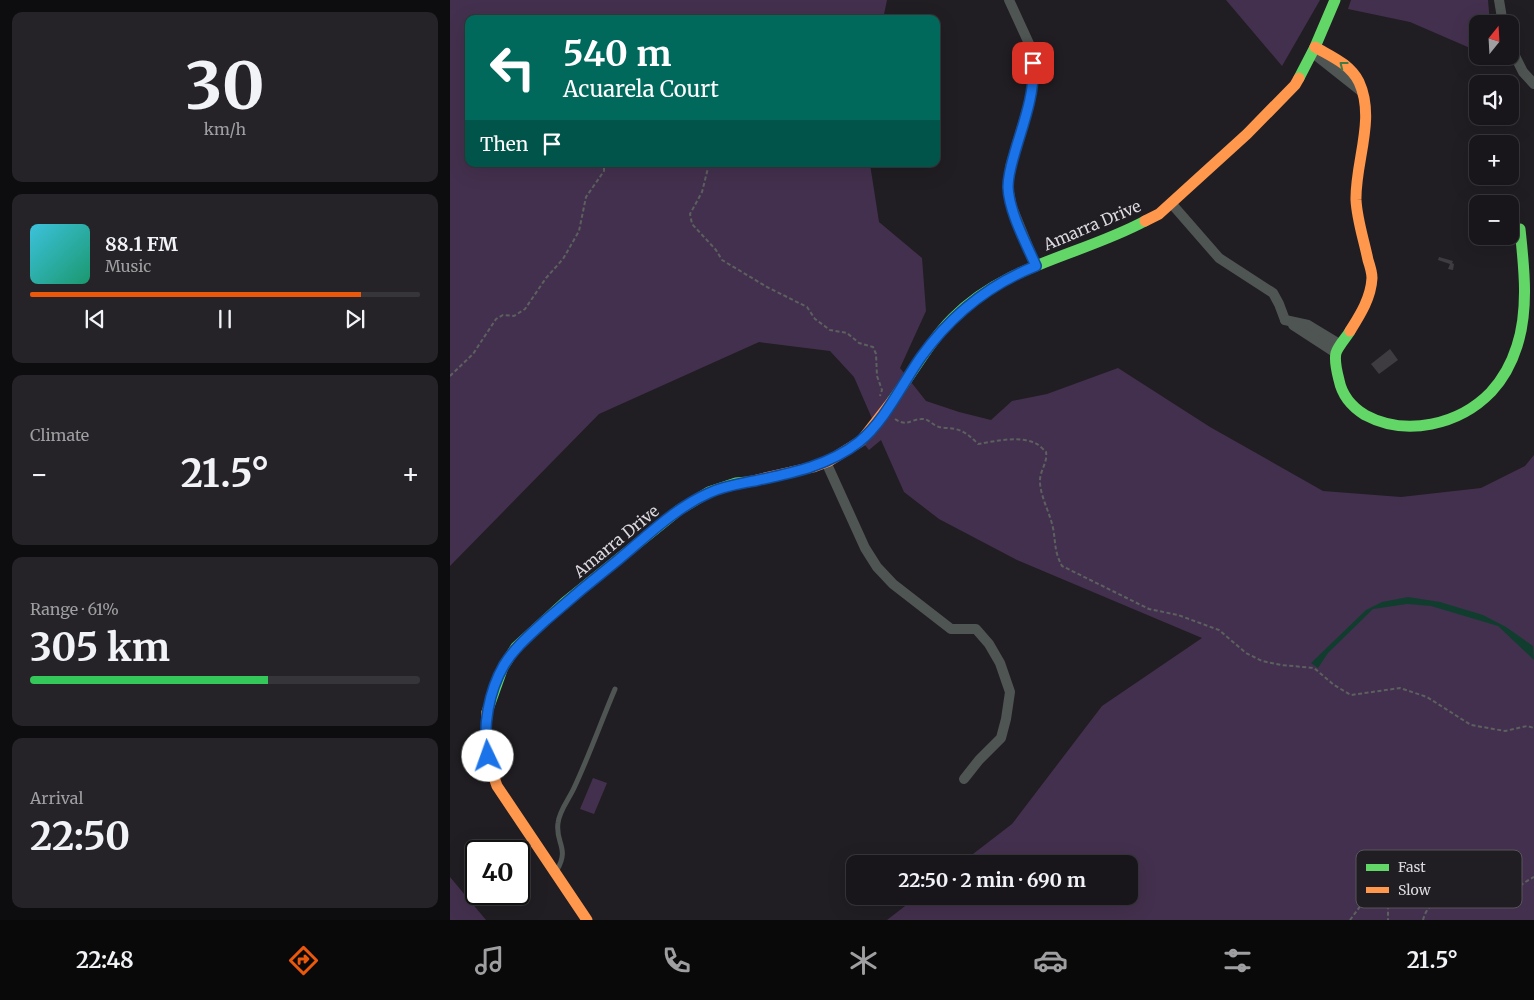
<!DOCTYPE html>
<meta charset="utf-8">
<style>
body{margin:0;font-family:Merriweather,serif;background:#252327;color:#f1f3f6;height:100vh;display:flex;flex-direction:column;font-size:19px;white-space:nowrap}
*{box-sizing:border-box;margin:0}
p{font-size:16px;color:#9f9fa2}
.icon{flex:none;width:28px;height:28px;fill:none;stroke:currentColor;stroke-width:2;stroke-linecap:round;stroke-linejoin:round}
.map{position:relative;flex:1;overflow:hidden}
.side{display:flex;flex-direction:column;gap:12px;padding:12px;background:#0d0c0e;width:450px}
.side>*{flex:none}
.guide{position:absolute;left:15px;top:15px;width:475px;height:152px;border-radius:10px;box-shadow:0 5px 20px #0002,0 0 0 1px #363539;background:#00695c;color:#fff;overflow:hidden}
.needle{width:32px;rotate:18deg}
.tools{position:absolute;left:1019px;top:15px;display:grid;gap:10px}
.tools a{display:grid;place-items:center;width:50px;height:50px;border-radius:10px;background:#18161a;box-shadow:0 5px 20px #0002,0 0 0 1px #363539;font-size:25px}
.speed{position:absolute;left:15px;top:840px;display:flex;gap:10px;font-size:25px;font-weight:700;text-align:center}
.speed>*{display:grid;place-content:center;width:65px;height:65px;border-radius:50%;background:#18161a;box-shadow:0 5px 20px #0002,0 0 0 1px #363539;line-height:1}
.speed .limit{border:2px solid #111;border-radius:8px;background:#fff;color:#111}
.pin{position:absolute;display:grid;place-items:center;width:42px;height:42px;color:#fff;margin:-21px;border-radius:10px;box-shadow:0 2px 8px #0006}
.me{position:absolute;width:55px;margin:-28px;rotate:357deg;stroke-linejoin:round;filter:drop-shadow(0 0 4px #0008)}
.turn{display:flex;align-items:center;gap:18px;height:105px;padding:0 15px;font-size:22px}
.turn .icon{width:65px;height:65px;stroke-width:2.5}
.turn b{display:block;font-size:35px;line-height:42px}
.then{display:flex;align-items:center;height:48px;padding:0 15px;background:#0003;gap:10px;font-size:19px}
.big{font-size:38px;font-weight:700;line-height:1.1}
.side .card{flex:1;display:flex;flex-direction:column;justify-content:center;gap:8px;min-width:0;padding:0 18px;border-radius:10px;background:#252327}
.side .dial{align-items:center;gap:0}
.dial b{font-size:65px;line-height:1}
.song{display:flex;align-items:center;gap:15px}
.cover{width:60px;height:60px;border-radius:8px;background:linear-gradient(135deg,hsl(190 70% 55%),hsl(160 70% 35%))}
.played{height:5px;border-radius:2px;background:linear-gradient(90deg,#ea580c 85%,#363539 85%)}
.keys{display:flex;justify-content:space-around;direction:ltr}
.heat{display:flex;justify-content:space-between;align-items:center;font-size:28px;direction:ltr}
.charge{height:8px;border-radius:4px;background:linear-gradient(90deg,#34c759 61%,#363539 0)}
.trip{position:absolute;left:396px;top:855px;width:292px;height:50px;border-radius:10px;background:#18161a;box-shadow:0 5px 20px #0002,0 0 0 1px #363539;font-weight:700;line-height:50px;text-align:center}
.tabs{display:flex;height:80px;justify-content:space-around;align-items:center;background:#0a090a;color:#9f9fa2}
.tabs .icon{width:35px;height:35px}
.tabs .active{color:#ea580c}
.tabs b{font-size:22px;color:#f1f3f6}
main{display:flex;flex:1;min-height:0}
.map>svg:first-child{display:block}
</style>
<main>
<section class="side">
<div class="card dial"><b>30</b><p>km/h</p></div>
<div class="card">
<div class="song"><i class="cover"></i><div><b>88.1 FM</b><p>Music</p></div></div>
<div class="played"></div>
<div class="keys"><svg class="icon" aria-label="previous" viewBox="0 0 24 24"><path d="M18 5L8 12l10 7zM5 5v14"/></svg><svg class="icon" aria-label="pause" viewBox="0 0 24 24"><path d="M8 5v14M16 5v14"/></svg><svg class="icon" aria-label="next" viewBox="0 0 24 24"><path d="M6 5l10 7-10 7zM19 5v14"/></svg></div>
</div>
<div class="card"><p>Climate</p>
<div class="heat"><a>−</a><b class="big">21.5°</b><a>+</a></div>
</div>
<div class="card"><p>Range · 61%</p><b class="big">305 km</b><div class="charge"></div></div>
<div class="card"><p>Arrival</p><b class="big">22:50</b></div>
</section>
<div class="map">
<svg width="1084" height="920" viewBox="0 0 1084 920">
<rect width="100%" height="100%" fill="#201e22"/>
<g fill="#43304e">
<polygon points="0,0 437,0 433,19 19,19 19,164 420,164 429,222 472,258 476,311 450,368 476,401 509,412 541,420 562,401 597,394 668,368 760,427 873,491 951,497 1031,488 1075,466 1084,455 1084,920 437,920 468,896 680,896 680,864 510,864 562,824 652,706 752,638 567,560 489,519 454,492 431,440 419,450 414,444 427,430 404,377 380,351 309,342 149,414 0,566"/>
<polygon points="776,0 870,0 832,66"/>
<polygon points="901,0 1038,0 1040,24 1028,24 1027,51 960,22 898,9"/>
<polygon points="143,778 157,783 144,814 130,809"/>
<polygon points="0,877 36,920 0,920"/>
</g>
<polygon fill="#113d2f" points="958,597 990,602 1033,615 1056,627 1083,646 1084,660 1048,626 981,606 957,604 923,609 878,653 868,668 861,663 916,610 932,602"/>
<g fill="#3e3c40">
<polygon points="989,257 1003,261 1002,263 1004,264 1003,270 998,269 1000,264 988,260"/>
<polygon points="940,349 948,360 929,374 921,364"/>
</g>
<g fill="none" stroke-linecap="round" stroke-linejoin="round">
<g stroke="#5c605f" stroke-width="2" stroke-dasharray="4 2.5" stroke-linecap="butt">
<polyline points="259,164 252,192 240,214 242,224 266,250 272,260 317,287 357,307 365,319 380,330 397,333 409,343 423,347 426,354 427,376 432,390 430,396"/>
<polyline points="0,376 23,354 46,319 53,315 64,316 75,309 96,278 113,259 129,231 136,197 154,171 154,164"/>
<path d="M 445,419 C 457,427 459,420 471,419 C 478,418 482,425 489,427 C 494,428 500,428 505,429 C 515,431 521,437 528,444 C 546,441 570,435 587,444 C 590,446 594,450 596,452 C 598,463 589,471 590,483 C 591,498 600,513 603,528 C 606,544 604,551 612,566 L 699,609 L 728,615 L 769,630 L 796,653 L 812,661 L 831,665 L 864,668 L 884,685 L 901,695 L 950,688 L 977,697 L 1021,725 L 1055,731 L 1077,726 L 1084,728"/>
<polyline points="900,920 914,901 933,869 931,863 936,861 938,875 938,920"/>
<path d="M 973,920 C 982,885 1023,905 1047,898 C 1060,894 1072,883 1084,877"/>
</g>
<path stroke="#4f5553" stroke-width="5" d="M 107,870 C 120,848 105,843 108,823 C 109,811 119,799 124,788 C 139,756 151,722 165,689"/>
<g stroke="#4f5553" stroke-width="10">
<polyline points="559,0 582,50 584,76 580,99 560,167 558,187 562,207 586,266"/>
<polyline points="1049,0 1053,24"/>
<polyline points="1060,46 1073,72 1084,84"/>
<polyline points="863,53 911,91"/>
<polyline points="721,203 769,258 823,293 829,304 835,320"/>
<polyline points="835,320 858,325 891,345"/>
<polyline points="843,325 886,353"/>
<polyline points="376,462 415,548 427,567 443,584 501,629 526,629 539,644 550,663 560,692 556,719 551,738 529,760 514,779"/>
</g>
<g stroke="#63d668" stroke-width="11">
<polyline points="849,78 865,47 885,0"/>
<path d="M 900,331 C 896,338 888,346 886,353 C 884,361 887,372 889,380 C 892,395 902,407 915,415 C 956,437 1009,425 1041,392 C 1053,379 1062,362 1067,346 C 1079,309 1074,267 1070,229"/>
<path d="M 442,401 C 462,374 479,342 503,318 C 554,265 632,255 695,221"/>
<polyline points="37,712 53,667 66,647 114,603 229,510 259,492 286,483 298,482"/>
</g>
<g stroke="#ff974d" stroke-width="11">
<path d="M 865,47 C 882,57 900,64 909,82 C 926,119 905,162 906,200 C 907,220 914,240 918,260 C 920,266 922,272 922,278 C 921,298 910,315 900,331"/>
<polyline points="695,221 709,214 797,134 845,85 849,78"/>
<polyline points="298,482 363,467 379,461 411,441 442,401"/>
<path d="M 37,712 C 35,738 37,761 47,786 L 137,920"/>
</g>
</g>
<defs><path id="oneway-chevron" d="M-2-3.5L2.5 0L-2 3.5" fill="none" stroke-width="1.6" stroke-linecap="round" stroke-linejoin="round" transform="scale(1.25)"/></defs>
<use stroke="#427a46" href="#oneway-chevron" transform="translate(893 65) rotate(-142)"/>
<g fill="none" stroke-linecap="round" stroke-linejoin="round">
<defs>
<path id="route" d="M 38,756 C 32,727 39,691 54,665 C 65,647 81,634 96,620 C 120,599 144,579 168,560 C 197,536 225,508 259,493 C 274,486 289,484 304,481 C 342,473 378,466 409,442 C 435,421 452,384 471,357 C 501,315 538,285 586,266 C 576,243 559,212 558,187 C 558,173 563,159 567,145 C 575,119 585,91 583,63"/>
</defs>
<use href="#route" stroke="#114b97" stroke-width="12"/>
<use href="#route" stroke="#1a73e8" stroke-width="9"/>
</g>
<g text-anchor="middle" stroke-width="5" stroke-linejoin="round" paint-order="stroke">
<g font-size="16" fill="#dbd9dd" stroke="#201d23">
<text transform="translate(642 225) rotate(-23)" y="6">Amarra Drive</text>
<text transform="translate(166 541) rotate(-39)" y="6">Amarra Drive</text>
</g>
</g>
<rect x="906" y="850" width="166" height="58" rx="8" fill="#201d23" stroke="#58555b" stroke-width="1"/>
<rect x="916" y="864" width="23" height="7" fill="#63d668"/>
<rect x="916" y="887" width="23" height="6" fill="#ff974d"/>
<g font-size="14" fill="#dbd9dd">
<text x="948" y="872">Fast</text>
<text x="948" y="895">Slow</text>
</g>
</svg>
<div class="tools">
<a><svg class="needle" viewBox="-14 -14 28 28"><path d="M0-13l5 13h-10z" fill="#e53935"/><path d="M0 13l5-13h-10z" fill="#9f9fa2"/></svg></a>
<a><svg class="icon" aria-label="sound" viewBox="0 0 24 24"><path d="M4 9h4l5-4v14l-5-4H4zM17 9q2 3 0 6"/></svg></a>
<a>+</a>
<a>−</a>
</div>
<div class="speed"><div class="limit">40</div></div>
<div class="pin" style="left:583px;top:63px;background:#d93025"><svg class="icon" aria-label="arrive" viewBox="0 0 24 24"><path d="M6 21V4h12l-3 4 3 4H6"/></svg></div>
<svg class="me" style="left:38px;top:756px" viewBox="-20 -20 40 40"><circle r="19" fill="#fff"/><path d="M0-13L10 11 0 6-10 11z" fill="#1a73e8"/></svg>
<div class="trip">22:50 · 2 min · 690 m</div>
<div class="guide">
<div class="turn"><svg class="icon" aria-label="left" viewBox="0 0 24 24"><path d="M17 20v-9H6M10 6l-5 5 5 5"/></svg><div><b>540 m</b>Acuarela Court</div></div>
<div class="then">Then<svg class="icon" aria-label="arrive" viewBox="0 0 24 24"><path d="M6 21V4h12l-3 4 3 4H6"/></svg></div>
</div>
</div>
</main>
<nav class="tabs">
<b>22:48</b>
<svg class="icon active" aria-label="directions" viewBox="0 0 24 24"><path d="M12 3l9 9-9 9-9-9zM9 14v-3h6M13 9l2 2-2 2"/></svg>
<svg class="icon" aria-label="music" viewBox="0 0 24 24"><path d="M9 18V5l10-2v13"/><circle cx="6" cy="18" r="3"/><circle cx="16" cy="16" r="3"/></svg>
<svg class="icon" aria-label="phone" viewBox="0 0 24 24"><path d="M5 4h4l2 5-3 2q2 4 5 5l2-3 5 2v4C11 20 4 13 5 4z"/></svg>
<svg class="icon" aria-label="climate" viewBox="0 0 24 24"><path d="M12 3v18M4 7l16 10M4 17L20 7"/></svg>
<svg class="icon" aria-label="car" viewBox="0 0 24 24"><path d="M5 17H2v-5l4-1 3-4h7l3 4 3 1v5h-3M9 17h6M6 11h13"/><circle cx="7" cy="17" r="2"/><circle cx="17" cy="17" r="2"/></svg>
<svg class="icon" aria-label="filters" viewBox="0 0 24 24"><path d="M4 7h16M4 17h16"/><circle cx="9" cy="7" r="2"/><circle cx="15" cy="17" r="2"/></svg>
<b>21.5°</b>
</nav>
